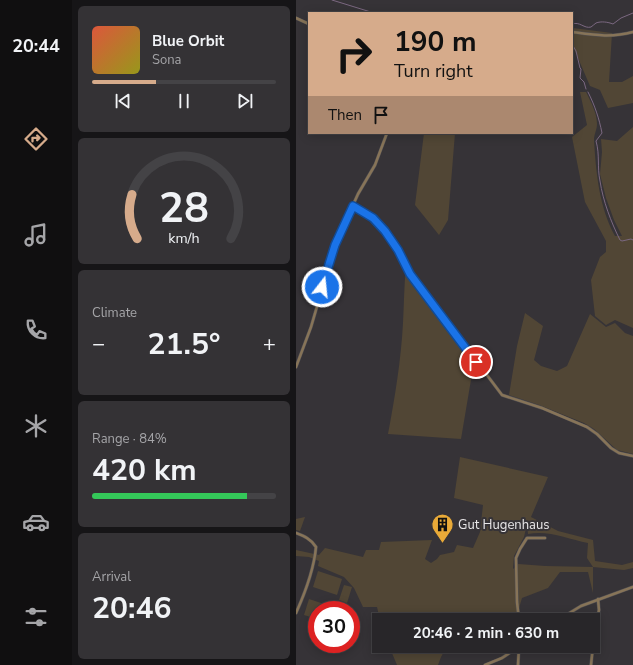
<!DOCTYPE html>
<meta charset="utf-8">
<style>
body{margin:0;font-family:"Nunito Sans",sans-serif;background:#343235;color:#f1f3f6;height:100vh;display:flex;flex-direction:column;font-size:15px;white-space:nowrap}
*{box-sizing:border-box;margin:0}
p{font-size:13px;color:#a5a5a8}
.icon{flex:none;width:22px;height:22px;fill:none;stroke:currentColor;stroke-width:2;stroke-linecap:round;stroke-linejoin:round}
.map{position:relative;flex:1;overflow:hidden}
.details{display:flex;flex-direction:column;gap:6px;padding:6px;background:#161517;width:224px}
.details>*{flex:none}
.hud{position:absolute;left:12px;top:12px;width:265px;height:122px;border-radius:0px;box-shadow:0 2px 10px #0003,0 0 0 1px #444346;background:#d6ab8b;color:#111;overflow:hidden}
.speed{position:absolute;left:12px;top:601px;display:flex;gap:8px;font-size:20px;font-weight:700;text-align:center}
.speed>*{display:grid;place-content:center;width:52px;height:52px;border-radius:50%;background:#282629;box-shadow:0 2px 10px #0003,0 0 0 1px #444346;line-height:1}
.speed .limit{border:6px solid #d22;background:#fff;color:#111}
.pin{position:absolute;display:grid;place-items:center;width:34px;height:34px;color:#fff;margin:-17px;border:2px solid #fff;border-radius:50%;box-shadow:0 1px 4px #0007}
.me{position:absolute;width:44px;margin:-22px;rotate:16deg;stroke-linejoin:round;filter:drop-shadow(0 0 3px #0008)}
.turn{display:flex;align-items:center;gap:14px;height:84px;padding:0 20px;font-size:18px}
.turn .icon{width:52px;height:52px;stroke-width:2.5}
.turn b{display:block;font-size:28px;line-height:34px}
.then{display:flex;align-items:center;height:38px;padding:0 20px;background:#0003;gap:8px;font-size:15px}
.big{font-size:30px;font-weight:700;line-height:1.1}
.details .tile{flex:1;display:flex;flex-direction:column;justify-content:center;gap:6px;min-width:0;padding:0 14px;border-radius:6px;background:#343235}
.details .dial{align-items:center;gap:0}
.dial svg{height:104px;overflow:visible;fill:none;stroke:#444346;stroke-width:7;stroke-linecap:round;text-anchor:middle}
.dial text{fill:#f1f3f6;stroke:none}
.song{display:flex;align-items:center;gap:12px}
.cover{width:48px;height:48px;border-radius:6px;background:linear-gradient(135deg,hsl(10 70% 55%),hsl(60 70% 35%))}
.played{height:4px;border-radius:2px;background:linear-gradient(90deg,#d6ab8b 35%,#444346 35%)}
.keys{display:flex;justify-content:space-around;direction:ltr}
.heat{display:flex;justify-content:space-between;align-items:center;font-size:22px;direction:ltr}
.charge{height:6px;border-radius:3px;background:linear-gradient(90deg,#34c759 84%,#444346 0)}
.trip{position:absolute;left:76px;top:613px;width:228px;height:40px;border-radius:0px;background:#282629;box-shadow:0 2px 10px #0003,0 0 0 1px #444346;font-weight:700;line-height:40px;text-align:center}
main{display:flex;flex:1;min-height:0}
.menu{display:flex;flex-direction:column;width:72px;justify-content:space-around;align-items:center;background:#100f10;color:#a5a5a8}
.menu .icon{width:28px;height:28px}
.menu .on{color:#d6ab8b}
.menu b{font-size:18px;color:#f1f3f6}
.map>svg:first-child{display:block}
</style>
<main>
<nav class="menu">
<b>20:44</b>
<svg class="icon on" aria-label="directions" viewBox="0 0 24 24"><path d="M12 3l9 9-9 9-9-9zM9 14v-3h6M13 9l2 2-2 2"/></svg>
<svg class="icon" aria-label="music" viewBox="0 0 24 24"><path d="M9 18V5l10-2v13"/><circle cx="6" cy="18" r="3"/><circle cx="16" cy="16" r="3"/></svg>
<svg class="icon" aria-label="phone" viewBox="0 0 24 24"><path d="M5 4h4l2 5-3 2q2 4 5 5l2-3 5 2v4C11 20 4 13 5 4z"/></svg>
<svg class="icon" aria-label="climate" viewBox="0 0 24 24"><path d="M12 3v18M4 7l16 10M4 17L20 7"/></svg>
<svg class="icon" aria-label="car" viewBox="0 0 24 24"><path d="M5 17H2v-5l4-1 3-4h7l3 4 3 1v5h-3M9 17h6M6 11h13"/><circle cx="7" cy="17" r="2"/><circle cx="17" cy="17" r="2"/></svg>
<svg class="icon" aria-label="filters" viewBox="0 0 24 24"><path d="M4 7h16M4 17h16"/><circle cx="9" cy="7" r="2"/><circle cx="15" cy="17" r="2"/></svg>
</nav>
<section class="details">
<div class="tile">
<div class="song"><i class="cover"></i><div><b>Blue Orbit</b><p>Sona</p></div></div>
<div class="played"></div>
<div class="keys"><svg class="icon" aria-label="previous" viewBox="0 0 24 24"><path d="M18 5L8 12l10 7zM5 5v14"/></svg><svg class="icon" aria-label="pause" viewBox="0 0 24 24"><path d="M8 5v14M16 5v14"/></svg><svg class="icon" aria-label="next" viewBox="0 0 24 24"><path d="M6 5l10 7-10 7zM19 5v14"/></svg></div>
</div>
<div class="tile dial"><svg viewBox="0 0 100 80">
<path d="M14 69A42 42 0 1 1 86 69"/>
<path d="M14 69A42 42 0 0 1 10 35" stroke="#d6ab8b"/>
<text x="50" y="56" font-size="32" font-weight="700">28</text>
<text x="50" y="72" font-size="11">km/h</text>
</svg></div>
<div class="tile"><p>Climate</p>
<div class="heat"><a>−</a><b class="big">21.5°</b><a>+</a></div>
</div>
<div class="tile"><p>Range · 84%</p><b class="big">420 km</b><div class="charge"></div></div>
<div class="tile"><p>Arrival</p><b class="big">20:46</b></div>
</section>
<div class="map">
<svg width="337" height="665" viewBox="0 0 337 665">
<rect width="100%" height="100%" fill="#363337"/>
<g fill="#514635" fill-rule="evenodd">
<polygon points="277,28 316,33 313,82 326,82 337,76 337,103 312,108 304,90 294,86 276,44"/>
<path d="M 284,92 L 290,92 C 295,102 301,113 301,124 C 301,130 298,134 298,140 C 300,172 303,207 319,236 L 326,236 L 318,220 L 310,198 L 304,174 L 306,152 L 305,139 L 321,141 L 337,127 L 337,328 L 319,320 L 310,325 L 299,316 L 295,280 L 304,257 L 310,252 L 310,241 L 289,202 L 276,137 L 291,125 Z"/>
<polygon points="128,133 159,133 152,220 143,235 119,205"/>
<path d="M 110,267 L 178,362 L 165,439 L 92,434 C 99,397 105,360 107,323 C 108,304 108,286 110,267 Z"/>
<polygon points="229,313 247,326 238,360 245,366 261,371 271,366 294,314 310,327 319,323 329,333 337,336 337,454 321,450 298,429 288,423 243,405 213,395 221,346"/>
<path d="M 164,457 L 252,477 L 235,517 L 262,531 L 297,540 L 299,561 L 326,565 L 337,562 L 337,568 L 328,570 L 297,567 L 297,593 L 292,572 L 264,572 L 252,588 L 226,598 L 220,618 L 215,620 L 84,620 L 81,607 L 67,607 L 58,588 L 48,577 L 22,566 L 23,561 L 13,557 L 0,556 L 0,550 L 23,555 L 29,548 L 67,557 L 70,550 L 83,550 L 85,542 L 136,540 L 129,559 L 135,563 L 141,559 L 144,555 L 158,552 L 161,545 L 177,548 L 184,532 L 187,505 L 158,498 ZM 231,524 L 232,534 C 252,530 272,539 292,543 L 291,558 L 297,567 L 249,566 L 222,564 L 217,569 L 218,556 L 228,537 Z"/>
<polygon points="9,517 4,531 0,530 0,519"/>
<polygon points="22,571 46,579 41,595 17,587"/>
<polygon points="48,585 56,587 51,603 43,600"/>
<polygon points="13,599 37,607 36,610 21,610 21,619 8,615"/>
<polygon points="93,646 151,646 145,657 142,665 101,665"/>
</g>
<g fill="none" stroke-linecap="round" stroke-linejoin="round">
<g stroke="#7b6881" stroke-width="1">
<polyline points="36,0 78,13"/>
<path d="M 276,24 C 284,21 288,29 295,27 C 297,26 298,24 300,23 C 305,21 312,22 317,24 L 325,18 L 337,13"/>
<polyline points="276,44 280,51 284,68 285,69 284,78 288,82 290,89"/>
<path d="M 292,92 C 299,106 303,118 306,133 L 300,141 C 304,155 301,167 304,181 C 307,201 315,222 324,240 L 326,241 L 335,239 L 337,240"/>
</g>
<defs>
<g id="minor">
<polyline points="0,18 13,24"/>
<path d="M 276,32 C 298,35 315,38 337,32"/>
<polyline points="57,206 77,218 89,231 102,250 114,273 206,395 246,408 291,427 301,434 315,448 323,453 337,456"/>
<polyline points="0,367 15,327 39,245 62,194 79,165 91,133"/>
<path d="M 0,533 C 8,536 15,539 20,547 C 18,569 9,593 0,613"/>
<polyline points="223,620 221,602 220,558 224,549 231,538 249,538"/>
<polyline points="262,620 285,606 337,587"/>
<polyline points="297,645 303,610 302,599"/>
<polyline points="189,665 206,658 224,646"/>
<polyline points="222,665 223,647"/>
<polyline points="295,665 297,646"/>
</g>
</defs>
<use href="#minor" stroke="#525053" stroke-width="3.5"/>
<use href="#minor" stroke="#877458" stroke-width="2.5"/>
</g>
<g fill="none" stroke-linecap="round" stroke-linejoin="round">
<defs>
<polyline id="route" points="26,287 39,245 57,206 77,218 89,231 102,250 114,274 180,362"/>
</defs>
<use href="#route" stroke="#114b97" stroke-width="10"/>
<use href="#route" stroke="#1a73e8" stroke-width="7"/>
</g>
<defs>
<symbol id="building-pin" viewBox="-11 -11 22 30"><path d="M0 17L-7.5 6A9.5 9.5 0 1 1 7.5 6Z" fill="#e9aa38" stroke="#363337"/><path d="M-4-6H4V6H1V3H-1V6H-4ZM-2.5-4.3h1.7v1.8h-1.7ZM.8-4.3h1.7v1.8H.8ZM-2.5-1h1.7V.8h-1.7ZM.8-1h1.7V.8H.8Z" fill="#111"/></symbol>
</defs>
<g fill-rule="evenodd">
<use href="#building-pin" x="134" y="512" width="25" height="34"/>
</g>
<g text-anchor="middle" stroke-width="4" stroke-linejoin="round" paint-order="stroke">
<g font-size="13" fill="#e8e6e8" stroke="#363337" text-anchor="start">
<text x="162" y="529">Gut Hugenhaus</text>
</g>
</g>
</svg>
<div class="speed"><div class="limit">30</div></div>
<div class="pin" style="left:180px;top:362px;background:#d93025"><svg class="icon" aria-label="arrive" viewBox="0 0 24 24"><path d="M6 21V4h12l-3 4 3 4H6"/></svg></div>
<svg class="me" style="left:26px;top:287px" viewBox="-20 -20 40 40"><circle r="17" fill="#1a73e8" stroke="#fff" stroke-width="3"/><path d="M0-11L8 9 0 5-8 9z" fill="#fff"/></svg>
<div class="trip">20:46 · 2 min · 630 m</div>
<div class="hud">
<div class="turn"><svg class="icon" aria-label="right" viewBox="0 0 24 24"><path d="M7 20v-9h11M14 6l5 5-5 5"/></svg><div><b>190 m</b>Turn right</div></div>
<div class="then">Then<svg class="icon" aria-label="arrive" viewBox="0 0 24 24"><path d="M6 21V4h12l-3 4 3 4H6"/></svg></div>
</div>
</div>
</main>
